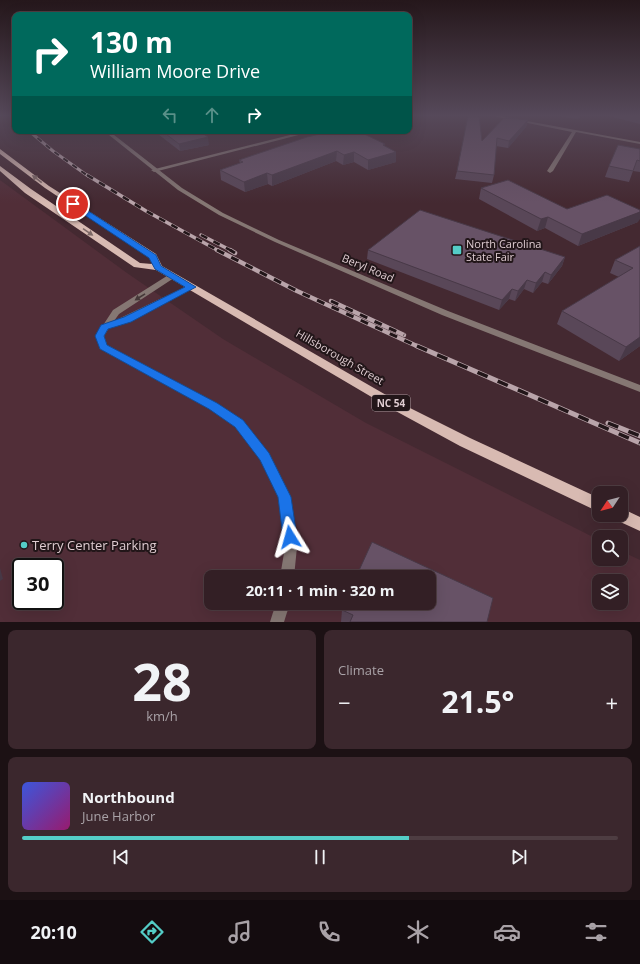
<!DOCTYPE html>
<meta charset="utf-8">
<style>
body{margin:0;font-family:"Open Sans",sans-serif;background:#3b272d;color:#f1f3f6;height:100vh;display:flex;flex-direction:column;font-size:15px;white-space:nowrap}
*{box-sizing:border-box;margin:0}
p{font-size:13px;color:#a9a2a7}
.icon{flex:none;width:22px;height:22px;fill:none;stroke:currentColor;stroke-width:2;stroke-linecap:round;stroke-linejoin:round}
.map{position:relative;height:622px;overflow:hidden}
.drawer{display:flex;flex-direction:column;gap:8px;padding:8px;background:#1c1114;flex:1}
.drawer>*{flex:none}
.top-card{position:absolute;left:12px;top:12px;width:400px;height:122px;border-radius:8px;box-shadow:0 4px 16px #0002,0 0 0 1px #4e3d42;background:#00695c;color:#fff;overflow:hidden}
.needle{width:26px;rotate:234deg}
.controls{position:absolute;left:592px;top:486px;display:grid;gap:8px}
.controls a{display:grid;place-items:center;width:36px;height:36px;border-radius:8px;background:#331f25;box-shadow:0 4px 16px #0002,0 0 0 1px #4e3d42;font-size:20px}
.speed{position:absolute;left:12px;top:558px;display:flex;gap:8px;font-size:20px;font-weight:700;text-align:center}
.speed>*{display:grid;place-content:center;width:52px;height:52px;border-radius:50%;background:#331f25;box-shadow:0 4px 16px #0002,0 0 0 1px #4e3d42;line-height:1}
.speed .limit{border:2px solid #111;border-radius:6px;background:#fff;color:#111}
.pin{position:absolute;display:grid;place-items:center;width:34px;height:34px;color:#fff;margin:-17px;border:2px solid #fff;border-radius:50%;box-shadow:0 1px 4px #0007}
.me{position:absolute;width:44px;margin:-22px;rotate:352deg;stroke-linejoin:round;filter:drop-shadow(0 0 3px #0008)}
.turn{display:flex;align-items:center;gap:14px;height:84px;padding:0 12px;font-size:18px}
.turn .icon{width:52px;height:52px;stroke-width:2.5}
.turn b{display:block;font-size:28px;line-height:34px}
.lanes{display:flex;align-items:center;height:38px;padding:0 12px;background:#0003;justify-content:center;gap:20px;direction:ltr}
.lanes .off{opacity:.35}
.big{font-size:30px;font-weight:700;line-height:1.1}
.drawer .widget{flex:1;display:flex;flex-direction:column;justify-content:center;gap:6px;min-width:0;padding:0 14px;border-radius:8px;background:#3b272d}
.drawer .dial{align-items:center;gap:0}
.dial b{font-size:52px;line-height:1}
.song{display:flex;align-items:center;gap:12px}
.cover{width:48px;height:48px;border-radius:6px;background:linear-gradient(135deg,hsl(230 70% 55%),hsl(320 70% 35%))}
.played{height:4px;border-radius:2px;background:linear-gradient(90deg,#54cdc7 65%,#4e3d42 65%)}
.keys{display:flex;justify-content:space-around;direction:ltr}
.heat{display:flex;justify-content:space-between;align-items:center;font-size:22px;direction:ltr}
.drawer .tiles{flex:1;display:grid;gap:8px;grid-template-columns:1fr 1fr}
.widget:last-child{grid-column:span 2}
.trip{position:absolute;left:204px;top:570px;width:232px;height:40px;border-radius:8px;background:#331f25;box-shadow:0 4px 16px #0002,0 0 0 1px #4e3d42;font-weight:700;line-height:40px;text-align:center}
.tab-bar{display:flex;height:64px;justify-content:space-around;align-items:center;background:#140c0f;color:#a9a2a7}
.tab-bar .icon{width:28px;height:28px}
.tab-bar .selected{color:#54cdc7}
.tab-bar b{font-size:18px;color:#f1f3f6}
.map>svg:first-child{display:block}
</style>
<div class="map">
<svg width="640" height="622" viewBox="0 0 640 622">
<rect width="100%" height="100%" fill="#442931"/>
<path fill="#512e38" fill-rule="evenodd" d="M 0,180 L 127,273 L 223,339 L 366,423 L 599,540 L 599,559 L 621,559 L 621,551 L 640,560 L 640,622 L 0,622 ZM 21,567 L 55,567 L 55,601 L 21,601 ZM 211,577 L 429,577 L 429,603 L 211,603 ZM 599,581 L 621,581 L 621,603 L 599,603 Z"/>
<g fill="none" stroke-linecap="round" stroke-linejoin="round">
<g fill="#857773" fill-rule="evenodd">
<polygon points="493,116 500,116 640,142 640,144 576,132 553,171 550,173 547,171 572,132"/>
<polygon points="306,131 314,131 154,172 151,170"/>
<polygon points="170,274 173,274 177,276 119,314 114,321 189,285 195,285 196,287 130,321 109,328 104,336 107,345 216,403 243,421 269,454 290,497 297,547 294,577 280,577 285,547 278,497 261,460 235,427 210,409 100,349 96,336 113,310"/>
<polygon points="276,603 290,603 284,622 270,622"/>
</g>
<polygon fill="#857773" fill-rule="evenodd" points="104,131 109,131 182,188 223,213 279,240 448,311 640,385 640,392 442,315 275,242 219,215 178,190"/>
<g fill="#d8bab2" fill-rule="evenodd">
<polygon points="0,149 49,186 156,254 162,266 400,403 470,438 599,498 599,512 460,446 392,409 156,270 134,267 25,193 0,171 0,166 31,189 140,263 152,264 149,257 45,188 0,154"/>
<polygon points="621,508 640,517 640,531 616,520 614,515 621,515"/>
</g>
<defs>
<g id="rail-far3">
<polyline points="12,116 15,118"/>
<polyline points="29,131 53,151 88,176"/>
</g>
<g id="rail-far2">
<polyline points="87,175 146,211 219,251"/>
<polyline points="201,235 232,251"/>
</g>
<g id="rail-far1">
<polyline points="217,250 297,291 419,347"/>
<polyline points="230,250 235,253"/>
<polyline points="331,301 404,335"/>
</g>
<g id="rail">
<polyline points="417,346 640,443"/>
<polyline points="608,423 640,436"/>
</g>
</defs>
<use href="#rail-far3" stroke="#b9a4aa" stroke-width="3"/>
<use href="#rail-far2" stroke="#b9a4aa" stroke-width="3.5"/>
<use href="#rail-far1" stroke="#b9a4aa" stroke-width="4.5"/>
<use href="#rail" stroke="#b9a4aa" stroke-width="5"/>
<use href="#rail-far3" stroke="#221619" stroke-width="2" stroke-dasharray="5.5" stroke-linecap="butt"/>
<use href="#rail-far2" stroke="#221619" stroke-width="2.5" stroke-dasharray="7" stroke-linecap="butt"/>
<use href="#rail-far1" stroke="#221619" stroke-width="3" stroke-dasharray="8" stroke-linecap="butt"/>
<use href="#rail" stroke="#221619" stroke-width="3.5" stroke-dasharray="11" stroke-linecap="butt"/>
</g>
<g fill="#594758">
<polygon points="558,116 581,116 578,119"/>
<polygon points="609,116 640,116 640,124"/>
<polygon points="528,120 526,127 508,148 496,146 494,175 492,183 455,179 457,171 482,141"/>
<polygon points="154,131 199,131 209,145 180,151"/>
<polygon points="385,146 396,162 368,170 354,162 343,165 336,161 272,186 268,184 245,192 221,180 220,170 240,163 239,160"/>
<polygon points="640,149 640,172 633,171 629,182 605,177 609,166"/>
<polygon points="481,188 567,209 638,222 578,246 545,228 537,231 479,199"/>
<polygon points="640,246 640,346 619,361 557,324 562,311 619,277 610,273 615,260"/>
<polygon points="368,250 565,257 562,266 548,284 542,282 533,293 524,289 515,301 509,299 499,310 367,259"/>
<polygon points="342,610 487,622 341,622"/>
</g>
<g fill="#483947">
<polygon points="528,120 526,127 508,148 509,141"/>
<polygon points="208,137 209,145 180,151 179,144"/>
<polygon points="337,151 336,161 272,186 272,175"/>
<polygon points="354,152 354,162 343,165 344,155"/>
<polygon points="396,152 396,162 368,170 368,160"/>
<polygon points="267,173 268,184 245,192 244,182"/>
<polygon points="640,212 640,219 638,222 578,246 582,234"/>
<polygon points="548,217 545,228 537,231 541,219"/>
<polygon points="565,257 562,266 548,284 551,275"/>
<polygon points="545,272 542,282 533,293 536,283"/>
<polygon points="527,280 524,289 515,301 518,291"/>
<polygon points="512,289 509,299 499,310 502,300"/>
<polygon points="640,337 640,346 619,361 626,347"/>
<polygon points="0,568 3,579 0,581"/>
</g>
<g fill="#675266" stroke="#483947">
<polygon points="468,116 479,116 482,141 504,118 528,120 509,141 497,138 494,175 457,171"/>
<polygon points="162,131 199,131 208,137 179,144"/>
<polygon points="333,131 358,131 385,144 383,145 396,152 368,160 354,152 344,155 337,151 272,175 267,173 244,182 220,170 243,162 239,160 307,137"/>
<polygon points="618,145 640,149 640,161 637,160 633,171 609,166"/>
<polygon points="508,180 567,209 607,195 640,210 640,212 582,234 548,217 541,219 481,188"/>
<polygon points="420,210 565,257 551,275 545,272 536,283 527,280 518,291 512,289 502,300 368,250"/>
<polygon points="640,246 640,337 626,347 562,311 633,268 615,260"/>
<polygon points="372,542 493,598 487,622 350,622 353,615 342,610 345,603 429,603 429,577 356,577"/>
</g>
<defs><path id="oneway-solid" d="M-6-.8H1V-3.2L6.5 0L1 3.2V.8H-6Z"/></defs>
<g fill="#7d6866">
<use href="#oneway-solid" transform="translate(37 179) rotate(-142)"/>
<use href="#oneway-solid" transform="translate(88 232) rotate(34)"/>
</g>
<use fill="#453838" href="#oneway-solid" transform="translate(140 297) rotate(148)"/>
<linearGradient id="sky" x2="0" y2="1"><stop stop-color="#25171b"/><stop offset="0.57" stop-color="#56495a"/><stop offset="1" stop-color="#56495a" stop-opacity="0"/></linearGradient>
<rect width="640" height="203" fill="url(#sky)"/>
<polygon fill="#1a73e8" stroke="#114b97" points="71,203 76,203 156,255 161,266 196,287 131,322 108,329 104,336 107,345 217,403 243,420 269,453 291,497 297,537 295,541 290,543 285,541 283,537 278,497 260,460 235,427 209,409 100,349 95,336 101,325 124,317 185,287 155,269 149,258 71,206"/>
<g fill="#54cdc7" stroke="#221619" stroke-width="1.5">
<rect x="452" y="245" width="10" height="10" rx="2"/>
<circle cx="24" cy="545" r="4"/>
</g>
<g text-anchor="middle" stroke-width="4" stroke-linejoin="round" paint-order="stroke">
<rect fill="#221619" stroke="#a6959a" stroke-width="1" x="372" y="395" width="38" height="16" rx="3"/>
<g font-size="10" font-weight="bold" fill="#dfccd1">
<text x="391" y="407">NC 54</text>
</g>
<g font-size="11" fill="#dfccd1" stroke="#221619" text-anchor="start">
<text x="466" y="248">North Carolina<tspan x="466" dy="13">State Fair</tspan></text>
</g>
<g font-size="11" fill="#dfccd1" stroke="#221619">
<text transform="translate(368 268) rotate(23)" y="4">Beryl Road</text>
<text transform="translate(340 357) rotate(30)" y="4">Hillsborough Street</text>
</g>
<g font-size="13" fill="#dfccd1" stroke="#221619" text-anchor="start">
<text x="32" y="550">Terry Center Parking</text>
</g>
</g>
</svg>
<div class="controls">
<a><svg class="needle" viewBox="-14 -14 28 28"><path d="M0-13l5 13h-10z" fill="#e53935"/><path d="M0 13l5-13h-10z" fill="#a9a2a7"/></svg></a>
<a><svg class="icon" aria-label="search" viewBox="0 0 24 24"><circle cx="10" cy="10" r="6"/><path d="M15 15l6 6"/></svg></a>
<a><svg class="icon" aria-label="layers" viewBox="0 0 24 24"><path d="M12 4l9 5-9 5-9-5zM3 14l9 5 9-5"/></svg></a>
</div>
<div class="speed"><div class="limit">30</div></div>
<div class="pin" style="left:73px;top:204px;background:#d93025"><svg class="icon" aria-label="arrive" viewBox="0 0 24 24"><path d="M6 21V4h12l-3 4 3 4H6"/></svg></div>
<svg class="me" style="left:290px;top:537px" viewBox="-20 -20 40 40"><path d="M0-17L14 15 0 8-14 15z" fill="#1a73e8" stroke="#fff" stroke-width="4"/></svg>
<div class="trip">20:11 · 1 min · 320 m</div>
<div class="top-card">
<div class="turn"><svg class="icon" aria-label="right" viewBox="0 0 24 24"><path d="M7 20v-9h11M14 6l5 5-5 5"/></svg><div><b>130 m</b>William Moore Drive</div></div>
<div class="lanes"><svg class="icon off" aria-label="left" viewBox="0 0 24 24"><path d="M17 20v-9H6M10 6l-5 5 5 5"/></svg><svg class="icon off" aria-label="ahead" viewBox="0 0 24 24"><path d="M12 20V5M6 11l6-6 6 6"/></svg><svg class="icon" aria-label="right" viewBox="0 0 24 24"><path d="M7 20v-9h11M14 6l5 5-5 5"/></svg></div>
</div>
</div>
<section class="drawer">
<div class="tiles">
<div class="widget dial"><b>28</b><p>km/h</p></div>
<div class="widget"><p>Climate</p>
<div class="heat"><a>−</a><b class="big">21.5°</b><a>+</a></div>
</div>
<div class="widget">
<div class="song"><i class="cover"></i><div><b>Northbound</b><p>June Harbor</p></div></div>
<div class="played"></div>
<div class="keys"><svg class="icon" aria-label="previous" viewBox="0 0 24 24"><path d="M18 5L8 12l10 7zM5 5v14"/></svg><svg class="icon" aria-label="pause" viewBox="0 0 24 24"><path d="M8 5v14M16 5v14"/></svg><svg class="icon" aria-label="next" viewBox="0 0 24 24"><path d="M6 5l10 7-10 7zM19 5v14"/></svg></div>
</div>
</div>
</section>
<nav class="tab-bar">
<b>20:10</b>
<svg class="icon selected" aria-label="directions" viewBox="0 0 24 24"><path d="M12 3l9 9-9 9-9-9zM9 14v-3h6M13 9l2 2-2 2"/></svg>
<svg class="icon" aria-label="music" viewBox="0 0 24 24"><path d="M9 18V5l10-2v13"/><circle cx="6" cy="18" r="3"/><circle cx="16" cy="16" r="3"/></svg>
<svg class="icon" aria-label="phone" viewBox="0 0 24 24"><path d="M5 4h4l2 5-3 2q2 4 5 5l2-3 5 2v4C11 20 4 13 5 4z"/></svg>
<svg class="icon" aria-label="climate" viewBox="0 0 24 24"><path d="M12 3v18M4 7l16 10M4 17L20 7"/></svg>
<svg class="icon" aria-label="car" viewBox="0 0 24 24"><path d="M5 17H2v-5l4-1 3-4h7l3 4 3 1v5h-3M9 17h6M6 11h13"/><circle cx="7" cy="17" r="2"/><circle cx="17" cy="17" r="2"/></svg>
<svg class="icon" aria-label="filters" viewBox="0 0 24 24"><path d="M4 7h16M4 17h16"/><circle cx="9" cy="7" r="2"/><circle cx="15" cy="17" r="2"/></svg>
</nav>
